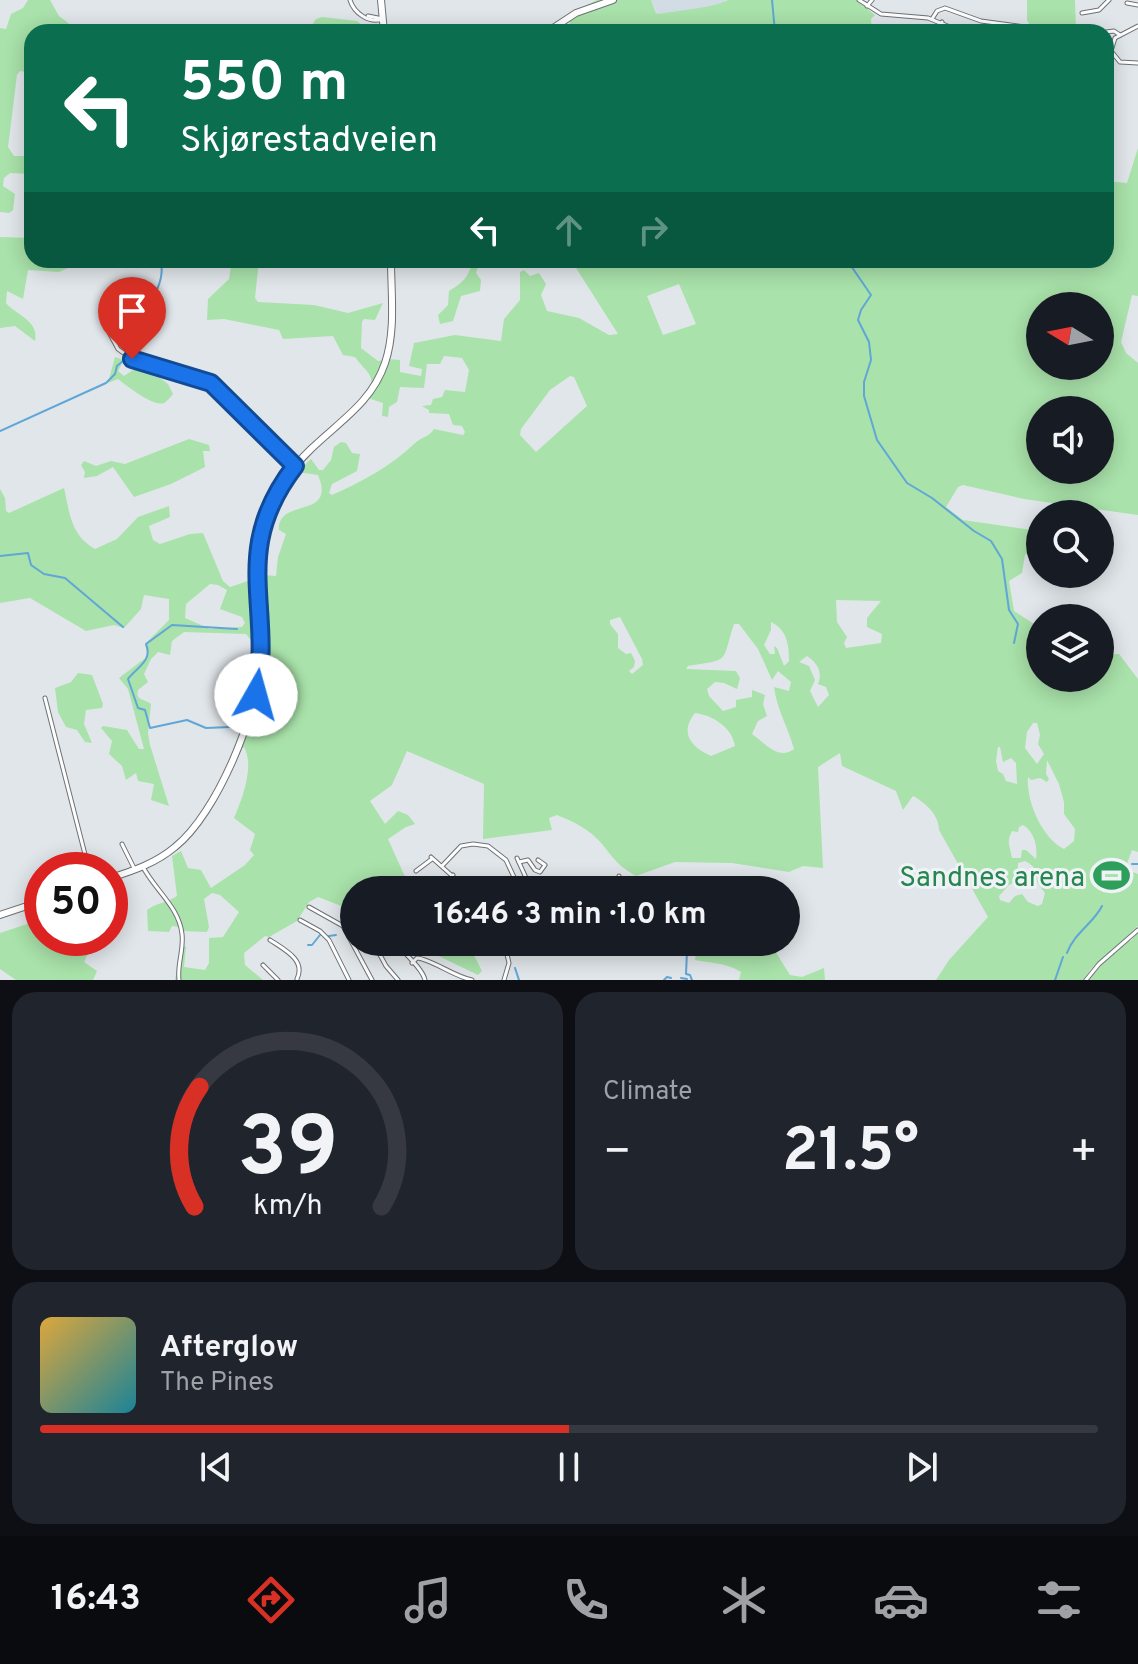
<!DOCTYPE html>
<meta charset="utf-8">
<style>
body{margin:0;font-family:Overpass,sans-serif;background:#20242c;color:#f1f3f6;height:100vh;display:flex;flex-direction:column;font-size:30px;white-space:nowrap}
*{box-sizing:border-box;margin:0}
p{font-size:26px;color:#9ea1a6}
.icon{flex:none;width:44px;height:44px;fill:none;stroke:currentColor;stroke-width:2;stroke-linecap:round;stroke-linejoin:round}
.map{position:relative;height:980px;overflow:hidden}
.sheet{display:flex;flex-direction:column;gap:12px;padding:12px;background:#0d0f14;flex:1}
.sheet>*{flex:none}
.guide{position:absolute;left:24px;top:24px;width:1090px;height:244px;border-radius:24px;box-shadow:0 4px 20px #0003;background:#0b6e4f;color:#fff;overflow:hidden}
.needle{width:52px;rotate:280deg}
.fabs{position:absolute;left:1026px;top:292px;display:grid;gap:16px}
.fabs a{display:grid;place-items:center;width:88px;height:88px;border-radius:50%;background:#171b24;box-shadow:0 4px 20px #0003;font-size:40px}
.speed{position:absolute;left:24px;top:852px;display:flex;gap:16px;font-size:40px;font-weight:700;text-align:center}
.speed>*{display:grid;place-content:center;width:104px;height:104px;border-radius:50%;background:#171b24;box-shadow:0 4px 20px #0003;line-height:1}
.speed .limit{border:12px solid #d22;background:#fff;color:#111}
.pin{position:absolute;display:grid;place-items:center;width:68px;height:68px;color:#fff;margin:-82px -34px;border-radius:50% 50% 50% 0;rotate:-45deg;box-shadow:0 0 8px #0007}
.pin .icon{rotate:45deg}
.me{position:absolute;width:88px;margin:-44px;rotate:7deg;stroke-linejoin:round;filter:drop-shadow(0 0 6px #0008)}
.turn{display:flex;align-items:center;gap:28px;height:168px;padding:0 24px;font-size:36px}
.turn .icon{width:104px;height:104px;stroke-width:2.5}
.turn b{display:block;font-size:56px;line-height:68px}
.lanes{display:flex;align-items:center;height:76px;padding:0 24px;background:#0003;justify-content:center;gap:40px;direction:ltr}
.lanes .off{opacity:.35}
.big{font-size:60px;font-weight:700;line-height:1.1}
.sheet .tile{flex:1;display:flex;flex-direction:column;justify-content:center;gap:12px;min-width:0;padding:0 28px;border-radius:24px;background:#20242c}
.sheet .dial{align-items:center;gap:0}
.dial svg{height:208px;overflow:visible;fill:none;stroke:#363941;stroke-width:7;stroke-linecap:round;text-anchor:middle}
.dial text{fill:#f1f3f6;stroke:none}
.song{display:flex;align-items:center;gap:24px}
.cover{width:96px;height:96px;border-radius:12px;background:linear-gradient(135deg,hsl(40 70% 55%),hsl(190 70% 35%))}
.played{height:8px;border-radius:4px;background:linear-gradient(90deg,#d93025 50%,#363941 50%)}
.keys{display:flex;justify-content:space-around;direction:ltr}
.heat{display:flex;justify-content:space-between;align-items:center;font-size:44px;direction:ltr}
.sheet .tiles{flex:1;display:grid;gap:12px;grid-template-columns:1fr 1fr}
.tile:last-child{grid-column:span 2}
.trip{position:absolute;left:340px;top:876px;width:460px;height:80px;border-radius:40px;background:#171b24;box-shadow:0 4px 20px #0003;font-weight:700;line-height:80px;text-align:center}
.dock{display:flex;height:128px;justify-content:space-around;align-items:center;background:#090b0e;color:#9ea1a6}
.dock .icon{width:56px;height:56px}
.dock .selected{color:#d93025}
.dock b{font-size:36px;color:#f1f3f6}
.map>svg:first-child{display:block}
</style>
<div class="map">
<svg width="1138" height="980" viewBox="0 0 1138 980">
<rect width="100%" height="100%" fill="#e1e6ea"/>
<polygon fill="#d1dce5" points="651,0 726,0 722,5 658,15"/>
<g fill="#a9e2aa" fill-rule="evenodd">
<polygon points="28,0 50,0 59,16 80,32 32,32 32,73 20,71 17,75 8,147 14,156 32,156 32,174 10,173 4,178 3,186 15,194 13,210 9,213 0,212 0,28 6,29 11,14 23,8"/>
<path d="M 597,0 L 651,0 L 656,13 L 660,14 C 680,10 713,8 728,0 L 856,0 L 875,15 L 871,19 L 872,32 L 571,32 L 569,14 Z"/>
<polygon points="1027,0 1075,0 1076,32 1028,32 1033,31 1027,20"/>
<polygon points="322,17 357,21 363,26 364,32 308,32 316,19"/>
<path d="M 1138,148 L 1138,296 L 1132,295 L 1121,342 L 1126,353 L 1138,363 L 1138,515 L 1024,499 L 963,485 L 958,487 L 946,507 L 963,520 L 1032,530 L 1038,544 L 1025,555 L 1022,573 L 1009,581 L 1014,611 L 1040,628 L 1040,678 L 1100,678 L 1100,657 L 1104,660 L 1115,654 L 1119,654 L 1138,679 L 1138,852 L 1132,850 L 1125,869 L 1138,874 L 1138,926 L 1090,970 L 1083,980 L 936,980 L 949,960 L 988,917 L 939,830 C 939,815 926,803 913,796 L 903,810 L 896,791 L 842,766 L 840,753 L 818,767 L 823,868 L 803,866 L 789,872 L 732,863 L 675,862 L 636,876 C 617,865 615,860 602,844 C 590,830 575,822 557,815 L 549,818 L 552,830 L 483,839 L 484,784 L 407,751 L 392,785 L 370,801 L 385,824 L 398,811 L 408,815 L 415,824 L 406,827 L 388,839 L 411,890 L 354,890 L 354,911 L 318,897 L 309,902 L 297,921 L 269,937 L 265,936 L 244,953 L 245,965 L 263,980 L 175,980 L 181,945 L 186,947 L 184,967 L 205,970 L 209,963 L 209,938 L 223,937 L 239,912 L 220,895 L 212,893 L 204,899 L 209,927 L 207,932 L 181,931 L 179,927 L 172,926 L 169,932 L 148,931 L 147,910 C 156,903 167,903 177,896 L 172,856 L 181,851 L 188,868 L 201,870 L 211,888 L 245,865 L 254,855 L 250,850 L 255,834 L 234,818 C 242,799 255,766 244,747 L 240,750 L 233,749 C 244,723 268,655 246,634 L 184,632 L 172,641 L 170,655 L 158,652 L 151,659 L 144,674 L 148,682 L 138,690 C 135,701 145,699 151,704 L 148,733 L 150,745 L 169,806 L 151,800 L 154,784 L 138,781 L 136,773 L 126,780 L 122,766 L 109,754 L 112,741 L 101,728 L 103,726 L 127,730 L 139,749 L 144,749 L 128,689 L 119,678 L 148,656 L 145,644 L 169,620 L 169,599 L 144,595 L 141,609 L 124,628 L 114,625 L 86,631 L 30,598 L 0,603 L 0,489 L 5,498 L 6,511 L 9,513 L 64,488 C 70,515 71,535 95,549 L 117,539 L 138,517 L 169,506 L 170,517 L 149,526 L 153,540 L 160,544 L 190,534 L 203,533 L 223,581 L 230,587 L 248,581 L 252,574 L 276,576 L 278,557 L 286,534 L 279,530 C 277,497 337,520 318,475 L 297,472 L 311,459 L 319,470 L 323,470 L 331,460 L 334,447 L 341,442 L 346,443 L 352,453 L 360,454 L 357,471 L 332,484 L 329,493 L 332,495 C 361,482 391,466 414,444 C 421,437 429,437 434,429 L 463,435 L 465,432 L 462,426 L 453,425 L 449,414 L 429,413 L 429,410 L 422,406 L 431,405 L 433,399 L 442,397 L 445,390 L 465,392 L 469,370 L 462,358 L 444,356 L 440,364 L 427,364 L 424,388 L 400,387 L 397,402 L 389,407 L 388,417 L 382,416 L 383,403 L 368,398 C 377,374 368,375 355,357 L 343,355 L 333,336 L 283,339 L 279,330 L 224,319 L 207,320 L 208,299 L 229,279 L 232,260 L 259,260 L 255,298 L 258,302 L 314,305 L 348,313 L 383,303 L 375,320 L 364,319 L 362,322 L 361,348 L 378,361 L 387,359 L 400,360 L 400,372 L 421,376 L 422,369 L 409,366 L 414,343 L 455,335 L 501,341 L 504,319 L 520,300 L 520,272 L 524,270 L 530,276 L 539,273 L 546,284 L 541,295 L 547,311 L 579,318 L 609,335 L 618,334 L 571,260 L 1106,260 L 1106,181 L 1127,183 ZM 679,284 L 696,324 L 663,335 L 647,296 ZM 1040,306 L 1100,306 L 1100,366 L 1040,366 ZM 570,376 L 574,377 L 587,406 L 536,452 L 520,435 L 521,429 L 550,390 ZM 1040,410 L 1100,410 L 1100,470 L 1040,470 ZM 210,584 L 218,585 L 227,590 L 220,609 L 242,617 L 245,623 L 242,627 L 210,629 L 185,618 L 186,604 ZM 836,600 L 881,601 L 867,618 L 867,627 L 882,634 L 881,643 L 846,648 L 844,643 L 847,637 L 837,622 ZM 620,617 L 642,659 L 643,665 L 632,674 L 629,671 L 634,667 L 635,661 L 631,653 L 626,654 L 618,648 L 618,634 L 610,624 L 610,620 ZM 771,622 C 787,630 789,644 789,661 L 784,666 L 777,648 L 774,646 L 775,654 L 770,654 L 764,645 L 771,630 ZM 734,624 L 739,624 L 758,649 L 772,680 L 778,671 L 791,682 L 789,691 L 774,687 C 777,710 788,727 794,749 C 779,761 765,743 752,734 L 758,721 L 767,716 L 763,704 L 765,695 L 752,690 L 752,697 L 736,700 L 736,707 L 723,711 L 709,696 L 707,689 L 715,682 L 724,683 L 737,689 L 740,678 L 736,671 L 686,669 L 688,666 C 732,659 721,663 734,624 ZM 807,656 C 817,663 823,671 818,684 L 826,687 L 829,695 L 818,707 L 810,691 L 815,680 L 809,666 L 799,662 ZM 695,713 C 712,715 732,727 735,746 L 711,756 C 691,747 679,733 695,713 ZM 1033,723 L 1037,723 L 1040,735 L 1038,744 L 1044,754 L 1037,764 L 1025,748 L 1027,732 ZM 998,747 L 1000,747 L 1003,762 L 1011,758 L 1016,763 L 1017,784 L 1006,781 L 1003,774 L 998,771 L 996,761 ZM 1047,760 L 1059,784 L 1064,802 L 1064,814 L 1075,829 L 1074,841 L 1064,849 C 1042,838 1026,801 1028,777 L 1031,780 L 1040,778 L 1047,782 L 1049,779 L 1046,774 ZM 1023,825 C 1034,831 1038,847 1036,859 L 1026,850 L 1022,850 L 1021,858 L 1012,858 C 1010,846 1006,842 1012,831 L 1018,832 L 1019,827 ZM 1025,861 C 1041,869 1032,873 1038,884 C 1040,887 1043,890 1045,893 L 1042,904 L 1038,906 L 1028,902 L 1022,894 L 1015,896 L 1009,903 L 1000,900 L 999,896 L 1009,885 L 1017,881 L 1018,863 Z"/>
<path d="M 0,237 L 32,238 L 32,260 L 67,260 L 70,264 L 68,268 L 59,272 L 28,270 L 23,299 L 7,291 L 6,303 C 17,316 39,320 35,341 L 15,326 L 0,328 Z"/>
<path d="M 470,260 L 480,260 L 476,273 L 481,280 L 480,291 L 461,296 L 453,321 L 440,324 L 438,315 L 448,305 L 449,291 C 461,284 469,277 472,263 Z"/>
<path d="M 115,357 L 124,360 L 118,371 L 124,376 L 142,364 L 158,366 L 156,375 L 168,384 L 173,394 C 173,395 165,403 164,403 C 153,407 127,386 118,379 L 108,383 Z"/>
<polygon points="189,439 209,445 210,451 203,451 205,467 171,484 134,497 113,467 97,476 84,478 85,472 81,465 84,461 96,466 111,461 125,464"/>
<polygon points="78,673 92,675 103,704 102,708 86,710 84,724 92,743 85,742 77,730 66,727 58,712 55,688 71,682"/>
<polygon points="42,919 42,938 81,938 88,945 88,954 84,962 97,971 93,980 16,980 0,969 0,933"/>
<polygon points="1138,932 1138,980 1088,980 1092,973 1129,940 1131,941"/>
<polygon points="416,942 467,942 482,971 478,975 420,947"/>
<path d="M 716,942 L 768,946 L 775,951 L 790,975 L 802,977 L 824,968 L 825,980 L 739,980 L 741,972 C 727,963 711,963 695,960 L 697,946 L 711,945 Z"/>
</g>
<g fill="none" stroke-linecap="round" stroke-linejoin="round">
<g stroke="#60a6d7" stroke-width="2">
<polyline points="772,0 775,32"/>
<polyline points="847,260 871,295 861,310 858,320 869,342 871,360 864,382 864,396 877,440 907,483 932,498 974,531 991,541 1002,559 1009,610 1018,624 1014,643"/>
<path d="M 0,431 L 106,383 L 115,374 L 117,366 L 130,355 L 139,338 L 134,334 L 135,327 C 146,308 168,282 160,260"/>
<polyline points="0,556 28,553 31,565 44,574 65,578 123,627"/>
<path d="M 230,727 L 206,728 L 187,720 L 150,728 L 145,710 L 138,708 L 128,679 C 137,667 153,661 146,644 L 172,625 L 237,629"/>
<polyline points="1132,864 1138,864"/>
<polyline points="492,886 494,890"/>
<polyline points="329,936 336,935"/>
<polyline points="308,945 312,945 320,935"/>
<polyline points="687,951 686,974 690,975 692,980"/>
<path d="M 1067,953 C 1074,933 1093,924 1102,906"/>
<polyline points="515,968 519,980"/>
<polyline points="681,978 687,979"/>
<polyline points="664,980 667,977 671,978"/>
<polyline points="1055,980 1063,957"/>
</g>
<defs>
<g id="minor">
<path d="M 350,0 C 354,13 369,24 383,19"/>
<polyline points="859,0 881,14 928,18 962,32"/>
<polyline points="1127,3 1138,5"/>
<polyline points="867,6 872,0"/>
<polyline points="1082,13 1099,10 1109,0"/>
<polyline points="368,16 383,19"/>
<polyline points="932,19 937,11 945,8 981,21 1032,28"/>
<polyline points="1138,26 1115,38 1111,51 1120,62 1138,63"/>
<polyline points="917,32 938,27 942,22"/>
<polyline points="1106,32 1114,31 1120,35"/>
<polyline points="104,323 118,349 132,359 213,384 295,466"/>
<polyline points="45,698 89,870"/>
<polyline points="122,844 135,870"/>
<polyline points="431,857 468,890"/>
<polyline points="517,858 527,880 519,888"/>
<polyline points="519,862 528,860 535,870 540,872 545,865 538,860"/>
<polyline points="442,866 461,846 473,844 488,846 506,860 520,890"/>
<path d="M 143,867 C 155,890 179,907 182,934 C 184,950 177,964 179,980"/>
<polyline points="416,871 432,859"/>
<polyline points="619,876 619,890"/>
<polyline points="440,890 453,875"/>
<polyline points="309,907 343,926 372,980"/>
<polyline points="300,920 320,931 329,940 349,980"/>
<path d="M 270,940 C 285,950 306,960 297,979"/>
<polyline points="373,942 386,966 398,980"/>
<path d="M 397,942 C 404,955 422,967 425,980"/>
<polyline points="504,942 509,963 504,980"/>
<polyline points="573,951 573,942"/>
<path d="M 412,963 L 417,958 C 431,959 455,977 472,980"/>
<polyline points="263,965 278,980"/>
<polyline points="1086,980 1099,964 1138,930"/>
</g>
<g id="secondary">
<polyline points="381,0 384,32"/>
<polyline points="547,32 576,13 613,0"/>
<path d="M 110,878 C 133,871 156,863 175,847 C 217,814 259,711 261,657 C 262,608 249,562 267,513 C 277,489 292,467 311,449 C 340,421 372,402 385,363 C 396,331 391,293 391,260"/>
<polyline points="0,915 42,901"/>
</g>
</defs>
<use href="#minor" stroke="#6e7276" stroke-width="5"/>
<use href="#secondary" stroke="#6e7276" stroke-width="8"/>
<use href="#minor" stroke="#fff" stroke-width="3"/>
<use href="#secondary" stroke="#fff" stroke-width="6"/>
</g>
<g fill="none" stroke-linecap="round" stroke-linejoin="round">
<defs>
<path id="route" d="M 132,359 L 211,383 L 295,466 C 229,552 274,606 256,695"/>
</defs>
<use href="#route" stroke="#114b97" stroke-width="20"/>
<use href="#route" stroke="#1a73e8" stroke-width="14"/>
</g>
<defs>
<symbol id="stadium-bare" viewBox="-9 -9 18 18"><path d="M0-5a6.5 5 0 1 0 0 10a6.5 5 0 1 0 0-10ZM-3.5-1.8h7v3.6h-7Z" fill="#2e9e5b" stroke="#eff3f7" stroke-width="2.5" paint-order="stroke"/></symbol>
</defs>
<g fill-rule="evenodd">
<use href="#stadium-bare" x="1086" y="850" width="51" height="51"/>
</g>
<g text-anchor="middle" stroke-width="6" stroke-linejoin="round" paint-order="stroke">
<g font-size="28" fill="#27864d" stroke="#eff3f7" text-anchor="end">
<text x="1085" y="886">Sandnes arena</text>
</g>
</g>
</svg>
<div class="fabs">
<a><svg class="needle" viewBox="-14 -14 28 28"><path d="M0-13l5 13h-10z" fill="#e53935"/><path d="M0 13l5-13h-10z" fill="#9ea1a6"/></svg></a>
<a><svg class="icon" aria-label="sound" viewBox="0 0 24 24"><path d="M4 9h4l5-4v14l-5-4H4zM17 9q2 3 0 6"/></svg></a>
<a><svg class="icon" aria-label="search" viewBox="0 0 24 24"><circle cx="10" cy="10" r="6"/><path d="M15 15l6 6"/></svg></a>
<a><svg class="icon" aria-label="layers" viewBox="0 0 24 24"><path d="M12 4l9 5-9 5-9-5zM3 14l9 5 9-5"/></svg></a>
</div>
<div class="speed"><div class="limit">50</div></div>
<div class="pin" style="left:132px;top:359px;background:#d93025"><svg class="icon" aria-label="arrive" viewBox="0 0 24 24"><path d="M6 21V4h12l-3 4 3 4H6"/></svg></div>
<svg class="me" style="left:256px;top:695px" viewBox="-20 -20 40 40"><circle r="19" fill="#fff"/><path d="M0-13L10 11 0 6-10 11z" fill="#1a73e8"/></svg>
<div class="trip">16:46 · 3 min · 1.0 km</div>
<div class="guide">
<div class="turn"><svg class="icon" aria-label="left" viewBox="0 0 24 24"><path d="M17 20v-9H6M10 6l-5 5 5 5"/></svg><div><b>550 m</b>Skjørestadveien</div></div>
<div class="lanes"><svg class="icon" aria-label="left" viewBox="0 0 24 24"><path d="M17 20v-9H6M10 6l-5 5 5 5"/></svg><svg class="icon off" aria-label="ahead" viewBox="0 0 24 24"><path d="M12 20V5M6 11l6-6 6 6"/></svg><svg class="icon off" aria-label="right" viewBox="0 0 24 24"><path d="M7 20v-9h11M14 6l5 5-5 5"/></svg></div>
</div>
</div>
<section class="sheet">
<div class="tiles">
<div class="tile dial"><svg viewBox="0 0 100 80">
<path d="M14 69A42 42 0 1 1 86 69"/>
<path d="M14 69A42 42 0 0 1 16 23" stroke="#d93025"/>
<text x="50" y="56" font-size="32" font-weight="700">39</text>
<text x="50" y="72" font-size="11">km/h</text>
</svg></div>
<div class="tile"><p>Climate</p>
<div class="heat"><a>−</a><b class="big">21.5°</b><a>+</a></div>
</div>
<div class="tile">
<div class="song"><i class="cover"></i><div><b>Afterglow</b><p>The Pines</p></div></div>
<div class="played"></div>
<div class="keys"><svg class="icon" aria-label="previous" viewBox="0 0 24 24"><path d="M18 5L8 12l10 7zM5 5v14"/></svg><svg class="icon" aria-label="pause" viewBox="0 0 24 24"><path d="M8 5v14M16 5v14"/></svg><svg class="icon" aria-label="next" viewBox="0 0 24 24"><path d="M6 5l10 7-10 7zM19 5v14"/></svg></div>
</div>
</div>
</section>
<nav class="dock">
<b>16:43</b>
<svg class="icon selected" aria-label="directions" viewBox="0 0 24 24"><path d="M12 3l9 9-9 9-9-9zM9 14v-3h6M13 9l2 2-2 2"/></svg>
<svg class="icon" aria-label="music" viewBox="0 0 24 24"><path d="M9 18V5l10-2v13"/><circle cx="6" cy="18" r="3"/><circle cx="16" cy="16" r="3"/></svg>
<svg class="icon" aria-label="phone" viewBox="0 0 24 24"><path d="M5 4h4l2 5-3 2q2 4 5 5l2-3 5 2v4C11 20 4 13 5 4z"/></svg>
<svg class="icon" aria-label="climate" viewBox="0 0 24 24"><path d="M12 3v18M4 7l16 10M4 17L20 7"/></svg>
<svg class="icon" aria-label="car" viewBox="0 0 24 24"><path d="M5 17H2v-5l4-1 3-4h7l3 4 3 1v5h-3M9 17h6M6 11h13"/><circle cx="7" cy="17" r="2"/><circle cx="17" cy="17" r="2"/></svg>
<svg class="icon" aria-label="filters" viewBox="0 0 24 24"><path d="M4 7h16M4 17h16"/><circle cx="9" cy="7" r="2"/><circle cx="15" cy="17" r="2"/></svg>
</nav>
